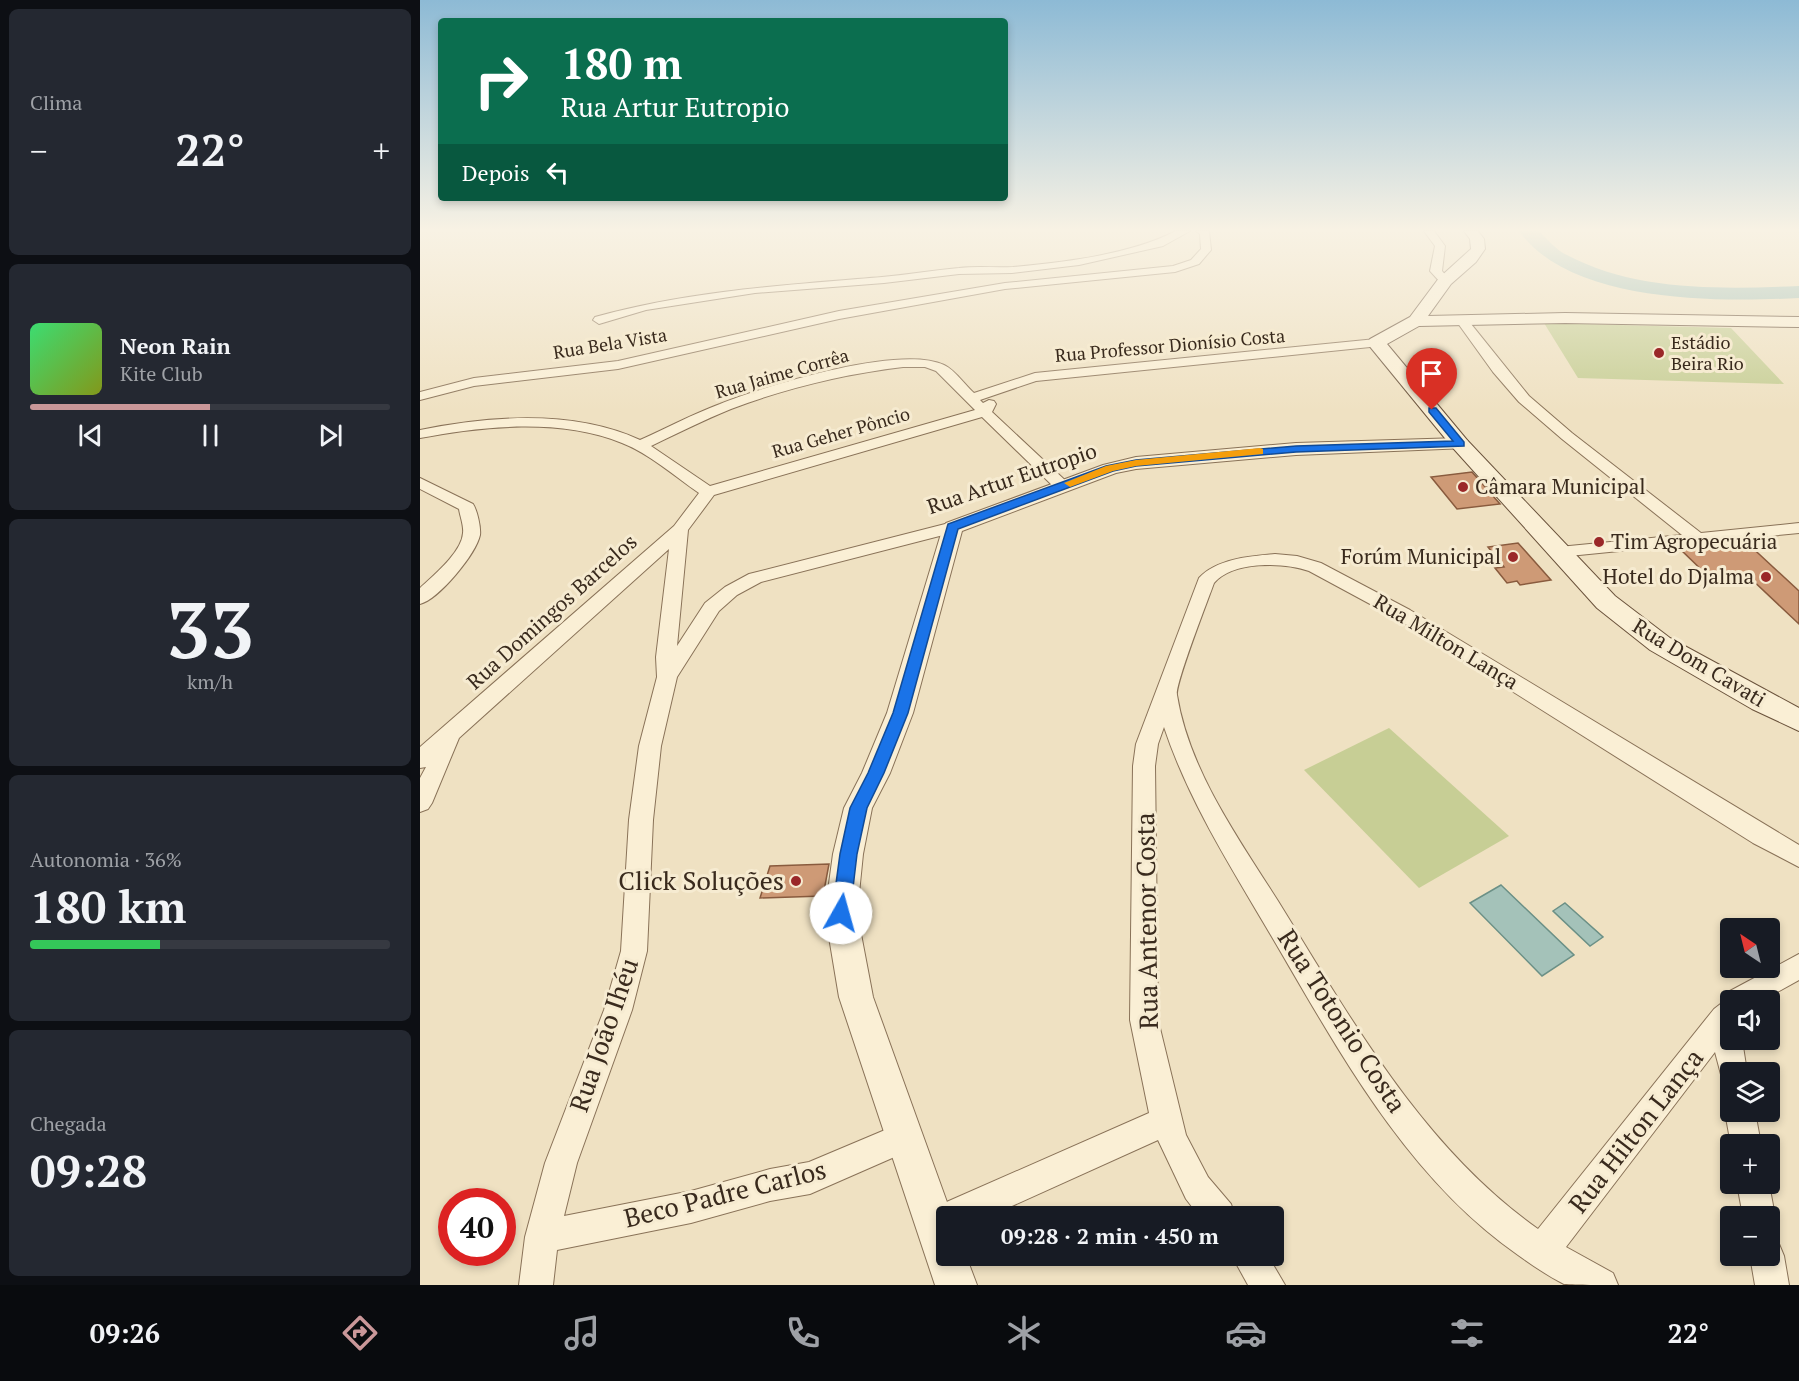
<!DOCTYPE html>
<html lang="pt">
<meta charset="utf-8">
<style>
body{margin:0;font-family:"PT Serif",serif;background:#242831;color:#f1f3f6;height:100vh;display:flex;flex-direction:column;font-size:22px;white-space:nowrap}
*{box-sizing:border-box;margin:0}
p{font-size:20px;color:#9ea1a6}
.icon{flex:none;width:33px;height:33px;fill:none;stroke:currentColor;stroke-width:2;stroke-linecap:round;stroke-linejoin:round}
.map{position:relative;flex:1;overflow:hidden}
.panel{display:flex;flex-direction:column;gap:9px;padding:9px;background:#0d0f14;width:420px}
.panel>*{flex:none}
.top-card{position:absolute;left:18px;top:18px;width:570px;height:183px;border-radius:6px;box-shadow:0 3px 9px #0003;background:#0b6e4f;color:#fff;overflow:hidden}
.needle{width:39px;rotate:325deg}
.fabs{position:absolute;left:1300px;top:918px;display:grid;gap:12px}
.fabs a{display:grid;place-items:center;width:60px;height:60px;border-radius:6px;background:#171b24;box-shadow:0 3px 9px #0003;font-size:30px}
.speed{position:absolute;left:18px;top:1188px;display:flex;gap:12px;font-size:30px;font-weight:700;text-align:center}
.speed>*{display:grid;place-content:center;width:78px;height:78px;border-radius:50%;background:#171b24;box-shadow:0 3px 9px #0003;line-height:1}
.speed .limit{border:9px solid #d22;background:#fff;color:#111}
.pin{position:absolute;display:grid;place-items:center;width:51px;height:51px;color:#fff;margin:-62px -26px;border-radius:50% 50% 50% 0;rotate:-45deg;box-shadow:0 0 6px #0007}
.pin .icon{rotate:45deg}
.me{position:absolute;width:66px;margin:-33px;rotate:7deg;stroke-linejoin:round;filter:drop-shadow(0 0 4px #0008)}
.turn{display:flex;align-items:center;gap:21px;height:126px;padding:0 24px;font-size:27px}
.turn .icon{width:78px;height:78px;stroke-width:2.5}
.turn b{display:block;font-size:42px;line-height:51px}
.then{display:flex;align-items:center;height:57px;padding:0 24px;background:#0003;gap:12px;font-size:22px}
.big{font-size:45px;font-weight:600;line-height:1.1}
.panel .tile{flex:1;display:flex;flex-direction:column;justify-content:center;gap:9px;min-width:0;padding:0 21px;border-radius:9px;background:#242831}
.panel .dial{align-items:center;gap:0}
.dial b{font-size:78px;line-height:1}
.song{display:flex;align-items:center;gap:18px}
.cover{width:72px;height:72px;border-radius:9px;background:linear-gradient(135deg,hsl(140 70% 55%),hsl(70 70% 35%))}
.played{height:6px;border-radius:3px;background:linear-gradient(90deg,#ca9799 50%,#363941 50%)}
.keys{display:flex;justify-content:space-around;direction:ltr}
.heat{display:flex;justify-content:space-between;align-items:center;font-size:33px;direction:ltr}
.charge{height:9px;border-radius:4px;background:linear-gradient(90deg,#34c759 36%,#363941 0)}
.trip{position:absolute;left:516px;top:1206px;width:348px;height:60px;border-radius:6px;background:#171b24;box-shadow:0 3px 9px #0003;font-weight:600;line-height:60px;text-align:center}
.dock{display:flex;height:96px;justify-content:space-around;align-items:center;background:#090b0e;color:#9ea1a6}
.dock .icon{width:42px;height:42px}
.dock .current{color:#ca9799}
.dock b{font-size:27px;color:#f1f3f6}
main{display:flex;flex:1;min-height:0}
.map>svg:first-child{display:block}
</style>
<main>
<section class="panel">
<div class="tile"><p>Clima</p>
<div class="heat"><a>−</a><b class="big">22°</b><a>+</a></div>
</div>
<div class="tile">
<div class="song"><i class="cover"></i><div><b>Neon Rain</b><p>Kite Club</p></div></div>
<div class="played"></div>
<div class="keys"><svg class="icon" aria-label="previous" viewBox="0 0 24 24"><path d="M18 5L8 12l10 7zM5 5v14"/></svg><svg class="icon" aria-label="pause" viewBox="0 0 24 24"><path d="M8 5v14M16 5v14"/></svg><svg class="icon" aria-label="next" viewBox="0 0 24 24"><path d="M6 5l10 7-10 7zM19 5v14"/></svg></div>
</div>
<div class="tile dial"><b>33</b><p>km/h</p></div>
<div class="tile"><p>Autonomia · 36%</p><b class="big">180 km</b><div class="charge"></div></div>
<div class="tile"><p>Chegada</p><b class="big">09:28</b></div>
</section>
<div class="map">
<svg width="1379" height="1285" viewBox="0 0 1379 1285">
<rect width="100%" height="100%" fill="#efe1c2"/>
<g fill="#c7ce95">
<polygon points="1124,323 1311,328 1364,384 1158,378"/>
<polygon points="969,728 1089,836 999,888 884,770"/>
</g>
<g fill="#a4c2b9" stroke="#6b9086" stroke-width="1.5">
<polygon points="1081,885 1154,955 1122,976 1050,903"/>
<polygon points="1145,903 1183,937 1170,946 1133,911"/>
</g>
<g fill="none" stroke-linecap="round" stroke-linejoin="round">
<path fill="#a4c2b9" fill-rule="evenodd" d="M 1099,231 L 1119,231 C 1128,240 1136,250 1147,255 C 1216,292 1304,289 1379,286 L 1379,298 C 1299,302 1151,304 1099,231 Z"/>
</g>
<g fill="#ce9a76" stroke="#895b3e" stroke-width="1.5">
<polygon points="1052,472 1080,504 1037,509 1011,477"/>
<polygon points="1325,541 1379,591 1379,624 1327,575 1290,578 1258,547"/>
<polygon points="1098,543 1131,580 1100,585 1097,581 1087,583 1075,568 1084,567 1068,547"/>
<polygon points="409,864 403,896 340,898 350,866"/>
</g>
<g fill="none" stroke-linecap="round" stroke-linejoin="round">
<defs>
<g id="minor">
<path d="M 756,231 L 770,231 L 743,246 L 659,265 L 592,273 L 539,274 L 464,283 L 335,293 L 226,310 L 179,324 L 173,320 L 175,317 C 269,291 365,285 462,277 C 488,275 513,270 539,268 C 557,266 575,268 593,267 C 645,262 709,255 756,231 Z"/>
<polygon points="776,231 789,231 791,250 779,264 755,272 585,289 419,319 198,369 54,386 0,400 0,392 54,378 198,361 419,311 585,283 753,266 771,260 781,249 780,234"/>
<polygon points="1004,231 1014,231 1025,246 1022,271 1031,281 1029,283 1021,283 1010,271 1015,246"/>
<polygon points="1043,318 1047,319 1109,396 1152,433 1281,533 1379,523 1379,533 1139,557 1133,556 1130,552 1133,548 1139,547 1262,535 1142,439 1099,402 1073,372 1037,322"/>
<path d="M 956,339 L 962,343 L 960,346 L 616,381 L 560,400 L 563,403 L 569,400 L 574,401 L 576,404 L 572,412 L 648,483 L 650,486 L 642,491 L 636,489 L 562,417 L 294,495 L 268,530 L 257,646 L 285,603 L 305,587 L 329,574 L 533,522 L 541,527 L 539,531 L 341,582 L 317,595 L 299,611 L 257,677 L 241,746 L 233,820 L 227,951 L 212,1010 L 157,1163 L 144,1216 L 271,1191 L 350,1169 L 389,1162 L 484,1122 L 495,1126 L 499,1137 L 495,1148 L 390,1194 L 350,1201 L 271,1223 L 137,1250 L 133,1285 L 99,1285 L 105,1237 L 125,1163 L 184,1010 L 201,951 L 209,820 L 219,746 L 237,677 L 236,657 L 249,549 L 39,738 L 12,803 L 8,809 L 0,812 L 0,778 L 6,767 L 0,768 L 0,747 L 254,526 L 279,493 C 254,476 230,454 202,443 C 140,418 63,426 0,438 L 0,430 C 70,416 153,409 220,440 C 247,428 273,414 300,404 C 345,386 480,344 524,365 C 535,370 545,385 554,393 L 615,373 ZM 483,367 L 505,367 L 516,371 L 555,410 L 290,486 L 231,446 C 258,433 284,420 311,409 C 366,388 425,374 483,367 Z"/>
<path d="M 0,478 L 53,504 C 57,510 61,527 60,535 C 56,554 19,599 0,604 L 0,588 C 13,576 42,552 43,533 C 44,526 40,516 39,509 L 0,489 Z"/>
<path d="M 855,554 L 877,556 L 901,563 L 990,610 L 1379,845 L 1379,867 L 1333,843 L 976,618 L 889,571 C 863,562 813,561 794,583 C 788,600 755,684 757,695 C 769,770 818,838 858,901 C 931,1019 1003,1148 1118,1229 L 1294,1009 L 1307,999 L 1310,991 L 1379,954 L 1379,980 L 1343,1000 L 1311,1000 L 1311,1040 L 1322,1040 L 1327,1072 L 1311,1072 L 1311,1086 L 1303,1082 L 1295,1052 L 1146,1247 L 1193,1273 L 1198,1285 C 1185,1285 1155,1285 1144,1284 C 1128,1276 1112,1265 1098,1255 C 986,1177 919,1051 852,937 C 812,869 769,802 744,727 L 738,744 L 735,766 L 738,1020 L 766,1135 L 788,1177 L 811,1204 L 815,1216 L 779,1216 L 766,1199 L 738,1140 L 570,1216 L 526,1216 L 526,1229 L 522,1228 L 518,1216 L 522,1204 L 729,1113 L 710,1020 L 713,766 L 716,744 L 779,578 C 796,559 830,556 855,554 Z"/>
<polygon points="1309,1101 1311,1101 1311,1112 1335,1112 1341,1144 1311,1145 1305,1112"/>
<polygon points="1317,1184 1349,1184 1355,1216 1351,1228 1350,1216 1323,1216"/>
<polygon points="1350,1241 1359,1244 1364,1256 1369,1285 1335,1285 1330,1256 1350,1256"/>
<polygon points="812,1256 848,1256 865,1285 828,1285"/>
</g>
<polygon id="tertiary" points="1040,438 1047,440 1049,444 1047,448 876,455 716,469 696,473 542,531 493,713 470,773 452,808 443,854 437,913 453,997 532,1216 526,1216 526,1256 546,1256 557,1285 515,1285 419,997 405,913 413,854 424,808 442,773 467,713 523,527 526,523 683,465 716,457 876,443"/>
<polygon id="secondary" points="1044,231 1058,231 1064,239 1065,249 1056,262 1031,284 1008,316 1145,313 1379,317 1379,327 1145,323 999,326 967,344 1047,440 1195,596 1250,638 1379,708 1379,731 1332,709 1230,650 1177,608 1033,448 947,343 950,339 990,317 1019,278 1051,249 1050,239"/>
</defs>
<use href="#minor" stroke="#897258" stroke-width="2"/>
<use href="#tertiary" stroke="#897258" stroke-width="2"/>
<use href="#secondary" stroke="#6b533c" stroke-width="2"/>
<use href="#minor" fill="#faefd5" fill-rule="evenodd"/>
<use href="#tertiary" fill="#faefd5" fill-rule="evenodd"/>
<use href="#secondary" fill="#faefd5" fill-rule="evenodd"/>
</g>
<linearGradient id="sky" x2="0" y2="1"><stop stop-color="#8dbad5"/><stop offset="0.56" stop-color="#f8f2e4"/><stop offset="1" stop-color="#f8f2e4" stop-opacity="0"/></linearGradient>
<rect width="1379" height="411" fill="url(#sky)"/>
<polygon fill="#1a73e8" stroke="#114b97" stroke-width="1.5" points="1009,408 1016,408 1044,442 1044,446 876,452 716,466 693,471 538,529 488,713 464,773 447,808 437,854 430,913 427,918 421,920 414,918 412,913 420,854 430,808 448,773 473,713 528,524 686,466 716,460 876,446 1033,441 1009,412"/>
<polygon fill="#f59e0b" points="840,448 843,449 843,454 716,466 693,471 650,487 644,483 686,466 716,460"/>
<g fill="#9a2728" stroke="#f6ebd1" stroke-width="2">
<circle cx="1239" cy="353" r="6"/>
<circle cx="1043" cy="487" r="6"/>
<circle cx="1179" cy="542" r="6"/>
<circle cx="1093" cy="557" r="6"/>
<circle cx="1346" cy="577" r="6"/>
<circle cx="376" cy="881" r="6"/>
</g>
<g text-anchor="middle" stroke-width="6" stroke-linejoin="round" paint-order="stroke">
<g font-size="18" fill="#392a1d" stroke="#f6ebd1" text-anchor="start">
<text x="1251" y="349">Estádio<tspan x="1251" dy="21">Beira Rio</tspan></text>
</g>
<g font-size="18" fill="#392a1d" stroke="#f6ebd1">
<text transform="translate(190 344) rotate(-9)" y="6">Rua Bela Vista</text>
<text transform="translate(750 346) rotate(-5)" y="6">Rua Professor Dionísio Costa</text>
<text transform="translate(362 374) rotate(-16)" y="6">Rua Jaime Corrêa</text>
<text transform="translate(421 433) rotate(-16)" y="6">Rua Geher Pôncio</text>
</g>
<g font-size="21" fill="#392a1d" stroke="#f6ebd1">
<text transform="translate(592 479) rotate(-19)" y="7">Rua Artur Eutropio</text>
<text transform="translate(132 612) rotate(-42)" y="7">Rua Domingos Barcelos</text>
<text transform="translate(1026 642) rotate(31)" y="7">Rua Milton Lança</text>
<text transform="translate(1279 663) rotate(31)" y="7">Rua Dom Cavati</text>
</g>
<g font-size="21" fill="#392a1d" stroke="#f6ebd1" text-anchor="start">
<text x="1055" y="494">Câmara Municipal</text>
<text x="1191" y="549">Tim Agropecuária</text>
<text x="1081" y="564" text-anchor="end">Forúm Municipal</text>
<text x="1334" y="584" text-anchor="end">Hotel do Djalma</text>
</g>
<g font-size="26" fill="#392a1d" stroke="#f6ebd1" text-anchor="end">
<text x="364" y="890">Click Soluções</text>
</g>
<g font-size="26" fill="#392a1d" stroke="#f6ebd1">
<text transform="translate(727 921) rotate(-91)" y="9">Rua Antenor Costa</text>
<text transform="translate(922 1021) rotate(57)" y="9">Rua Totonio Costa</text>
<text transform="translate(184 1035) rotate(-71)" y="9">Rua João Ihéu</text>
<text transform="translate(1216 1131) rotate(-52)" y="9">Rua Hilton Lança</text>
<text transform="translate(305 1194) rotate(-14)" y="9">Beco Padre Carlos</text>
</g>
</g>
</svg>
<div class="fabs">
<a><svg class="needle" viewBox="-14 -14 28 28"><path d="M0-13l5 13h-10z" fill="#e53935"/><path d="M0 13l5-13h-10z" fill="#9ea1a6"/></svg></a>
<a><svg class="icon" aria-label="sound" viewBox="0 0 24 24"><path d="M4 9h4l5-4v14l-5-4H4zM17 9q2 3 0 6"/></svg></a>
<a><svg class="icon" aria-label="layers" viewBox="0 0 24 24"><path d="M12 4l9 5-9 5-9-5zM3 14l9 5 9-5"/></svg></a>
<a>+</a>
<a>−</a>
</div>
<div class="speed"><div class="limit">40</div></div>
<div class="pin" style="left:1012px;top:410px;background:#d93025"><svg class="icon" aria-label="arrive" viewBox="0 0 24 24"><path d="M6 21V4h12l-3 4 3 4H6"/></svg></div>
<svg class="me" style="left:421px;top:913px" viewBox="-20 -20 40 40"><circle r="19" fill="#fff"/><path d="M0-13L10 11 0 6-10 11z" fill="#1a73e8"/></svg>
<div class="trip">09:28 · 2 min · 450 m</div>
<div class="top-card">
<div class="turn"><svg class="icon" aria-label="right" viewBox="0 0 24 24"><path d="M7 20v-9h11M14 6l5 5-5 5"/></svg><div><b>180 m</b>Rua Artur Eutropio</div></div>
<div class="then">Depois<svg class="icon" aria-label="left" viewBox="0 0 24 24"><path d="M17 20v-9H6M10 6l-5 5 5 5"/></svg></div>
</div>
</div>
</main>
<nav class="dock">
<b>09:26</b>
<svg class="icon current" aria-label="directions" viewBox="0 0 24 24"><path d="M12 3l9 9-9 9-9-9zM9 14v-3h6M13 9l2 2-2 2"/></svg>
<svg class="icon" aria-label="music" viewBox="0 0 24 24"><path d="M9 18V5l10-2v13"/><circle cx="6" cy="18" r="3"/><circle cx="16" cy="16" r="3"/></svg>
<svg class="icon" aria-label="phone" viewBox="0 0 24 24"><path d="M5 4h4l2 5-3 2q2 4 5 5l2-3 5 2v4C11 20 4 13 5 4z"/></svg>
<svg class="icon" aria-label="climate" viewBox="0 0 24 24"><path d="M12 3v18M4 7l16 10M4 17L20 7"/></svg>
<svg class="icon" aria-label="car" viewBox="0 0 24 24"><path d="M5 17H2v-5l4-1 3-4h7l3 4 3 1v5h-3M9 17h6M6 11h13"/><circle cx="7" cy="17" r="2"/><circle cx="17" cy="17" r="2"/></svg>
<svg class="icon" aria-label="filters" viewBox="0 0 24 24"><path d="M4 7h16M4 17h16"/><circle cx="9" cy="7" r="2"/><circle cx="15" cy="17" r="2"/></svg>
<b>22°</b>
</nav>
